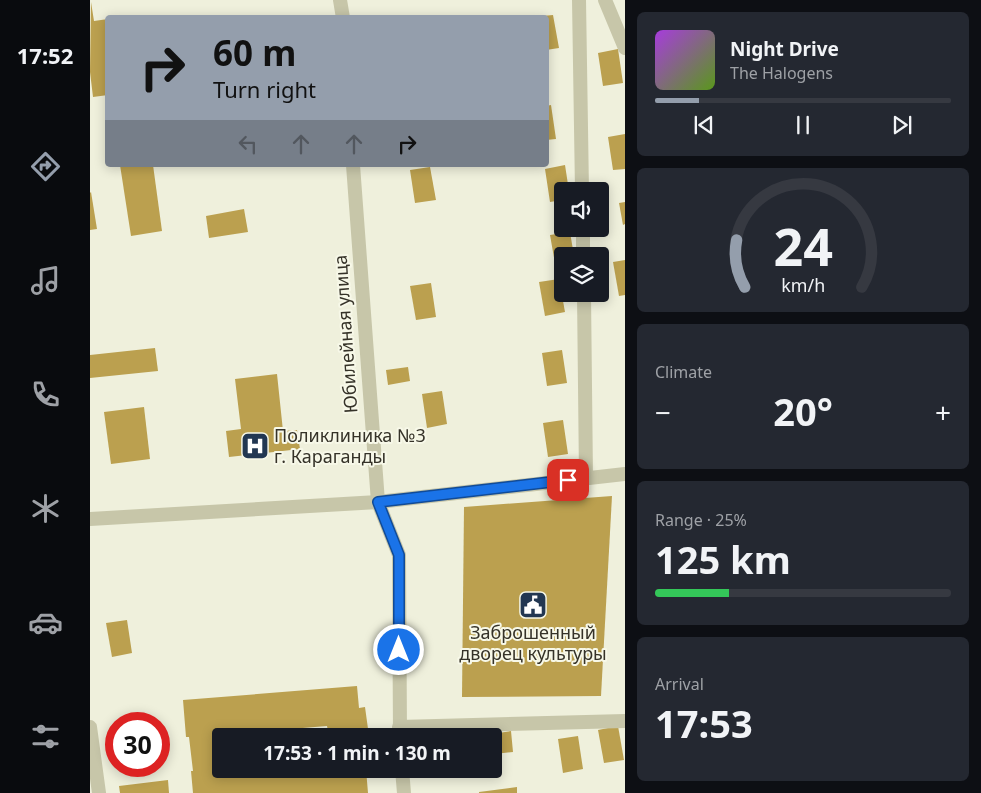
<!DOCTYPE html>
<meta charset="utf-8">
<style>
body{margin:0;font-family:"Noto Sans",sans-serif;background:#242831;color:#f1f3f6;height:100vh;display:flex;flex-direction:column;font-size:19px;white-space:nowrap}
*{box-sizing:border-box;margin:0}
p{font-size:16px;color:#9ea1a6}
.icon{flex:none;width:28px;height:28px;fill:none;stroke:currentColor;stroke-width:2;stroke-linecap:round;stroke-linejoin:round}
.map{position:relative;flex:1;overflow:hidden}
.panel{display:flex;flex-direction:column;gap:12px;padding:12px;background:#0d0f14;width:356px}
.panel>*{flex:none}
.top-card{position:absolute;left:15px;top:15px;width:444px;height:152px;border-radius:5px;box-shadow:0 2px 12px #0003;background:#949eac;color:#111;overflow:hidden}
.buttons{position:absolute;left:464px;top:182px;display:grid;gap:10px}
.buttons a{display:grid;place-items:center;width:55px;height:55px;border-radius:5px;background:#171b24;box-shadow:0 2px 12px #0003;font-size:25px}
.speed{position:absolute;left:15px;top:712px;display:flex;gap:10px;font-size:25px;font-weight:700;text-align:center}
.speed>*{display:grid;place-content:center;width:65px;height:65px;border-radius:50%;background:#171b24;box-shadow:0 2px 12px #0003;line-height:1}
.speed .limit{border:8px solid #d22;background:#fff;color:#111}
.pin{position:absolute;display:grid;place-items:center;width:42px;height:42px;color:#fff;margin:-21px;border-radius:10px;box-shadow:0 2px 8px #0006}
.me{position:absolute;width:55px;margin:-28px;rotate:0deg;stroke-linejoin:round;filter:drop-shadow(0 0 4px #0008)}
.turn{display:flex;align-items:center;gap:18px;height:105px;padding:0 25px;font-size:22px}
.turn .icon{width:65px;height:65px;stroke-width:2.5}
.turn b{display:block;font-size:35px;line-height:42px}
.lanes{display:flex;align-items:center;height:48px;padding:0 25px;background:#0003;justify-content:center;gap:25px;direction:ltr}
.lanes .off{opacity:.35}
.big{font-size:38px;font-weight:700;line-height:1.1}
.panel .widget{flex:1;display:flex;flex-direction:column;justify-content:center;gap:8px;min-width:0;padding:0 18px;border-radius:8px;background:#242831}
.panel .dial{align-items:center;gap:0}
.dial svg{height:130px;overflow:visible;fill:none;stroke:#363941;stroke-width:7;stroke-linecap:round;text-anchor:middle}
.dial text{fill:#f1f3f6;stroke:none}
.song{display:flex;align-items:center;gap:15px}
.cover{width:60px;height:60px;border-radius:8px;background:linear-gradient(135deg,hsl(280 70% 55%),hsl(90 70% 35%))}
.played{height:5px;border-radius:2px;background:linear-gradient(90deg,#949eac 15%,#363941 15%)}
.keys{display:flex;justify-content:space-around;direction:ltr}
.heat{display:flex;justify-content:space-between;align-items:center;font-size:28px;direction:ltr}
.charge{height:8px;border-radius:4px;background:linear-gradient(90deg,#34c759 25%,#363941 0)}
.trip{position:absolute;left:122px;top:728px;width:290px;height:50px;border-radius:5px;background:#171b24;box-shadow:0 2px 12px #0003;font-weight:700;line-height:50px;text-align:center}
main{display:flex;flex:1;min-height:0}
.tabs{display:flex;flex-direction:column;width:90px;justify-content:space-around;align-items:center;background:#090b0e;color:#9ea1a6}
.tabs .icon{width:35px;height:35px}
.tabs .on{color:#949eac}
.tabs b{font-size:22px;color:#f1f3f6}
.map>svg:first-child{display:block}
</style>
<main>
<nav class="tabs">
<b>17:52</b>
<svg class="icon on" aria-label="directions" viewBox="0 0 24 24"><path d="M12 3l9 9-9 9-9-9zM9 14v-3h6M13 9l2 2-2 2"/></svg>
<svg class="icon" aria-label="music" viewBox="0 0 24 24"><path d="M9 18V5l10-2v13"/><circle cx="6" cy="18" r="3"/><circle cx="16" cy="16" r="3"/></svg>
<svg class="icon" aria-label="phone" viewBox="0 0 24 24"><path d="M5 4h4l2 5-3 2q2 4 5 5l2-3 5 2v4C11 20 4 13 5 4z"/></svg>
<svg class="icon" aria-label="climate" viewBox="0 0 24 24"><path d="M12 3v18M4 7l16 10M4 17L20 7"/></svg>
<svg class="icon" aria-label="car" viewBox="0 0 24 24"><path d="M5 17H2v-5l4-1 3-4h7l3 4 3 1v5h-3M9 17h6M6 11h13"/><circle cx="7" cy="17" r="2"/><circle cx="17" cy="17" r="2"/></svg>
<svg class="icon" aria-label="filters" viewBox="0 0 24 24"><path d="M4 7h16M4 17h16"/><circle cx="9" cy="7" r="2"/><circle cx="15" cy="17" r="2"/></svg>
</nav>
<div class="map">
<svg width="535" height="793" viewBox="0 0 535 793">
<rect width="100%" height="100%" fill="#eff0dc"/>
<g fill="#bba04f">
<polygon points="1,2 4,21 18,19 18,95 3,97 0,72"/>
<polygon points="463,15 469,48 456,50 456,18 452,16"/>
<polygon points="528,49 533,83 513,86 508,53"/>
<polygon points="461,105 466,139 456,140 456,106"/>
<polygon points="535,134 535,169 523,170 518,137"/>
<polygon points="30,165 63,165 72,231 41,236"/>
<polygon points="475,165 479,191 472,191 472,200 460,202 455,169"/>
<polygon points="340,167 346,200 325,203 320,170"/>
<polygon points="1,192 7,229 0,230 0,193"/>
<polygon points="535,202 535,224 533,225 529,203"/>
<polygon points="154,209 158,232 119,238 116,216"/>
<polygon points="480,232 484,256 472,256 472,268 466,269 460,235"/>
<polygon points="535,260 535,295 529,296 523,262"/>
<polygon points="469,279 475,312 455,316 449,282"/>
<polygon points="341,283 346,317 326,320 320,286"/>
<polygon points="65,348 68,371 0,378 0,355"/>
<polygon points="472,350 477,383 457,386 452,353"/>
<polygon points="318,367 320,381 298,385 296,370"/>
<polygon points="187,374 193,431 207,430 210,449 139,457 136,431 151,429 145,379"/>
<polygon points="352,391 357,424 337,428 332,394"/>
<polygon points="54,407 60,459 21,464 14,412"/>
<polygon points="473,420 478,454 458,457 453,423"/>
<polygon points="522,496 511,696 372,697 374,507"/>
<polygon points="37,620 42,653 22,657 16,623"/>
<polygon points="267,686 269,708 275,707 279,736 239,736 237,726 138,734 139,736 131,736 131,769 276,769 278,793 103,793 101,771 103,771 99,737 96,737 93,700"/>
<polygon points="528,726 534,760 514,763 508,730"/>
<polygon points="421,731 423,752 404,754 404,736 389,736"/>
<polygon points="488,736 493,769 473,773 468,739"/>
<polygon points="78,780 79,793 30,793 29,786"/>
<polygon points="427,787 427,793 389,793 389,792"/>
</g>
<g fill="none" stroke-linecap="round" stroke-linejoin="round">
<g stroke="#c7c6a9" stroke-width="14">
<polyline points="250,0 253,18"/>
<polyline points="489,0 492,191"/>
<polyline points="515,0 535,48"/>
<polyline points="263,165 288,502 309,555 310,736"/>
<polyline points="493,229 493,256"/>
<polyline points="494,294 496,478"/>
<polyline points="0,519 288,502 535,474"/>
<polyline points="309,727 535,721"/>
<polyline points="312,769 314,793"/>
</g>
<polyline stroke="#c7c6a9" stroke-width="14" points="0,727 9,793"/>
</g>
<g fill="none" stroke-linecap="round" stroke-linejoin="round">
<defs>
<polyline id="route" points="309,650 309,555 288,502 478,480"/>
</defs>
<use href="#route" stroke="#114b97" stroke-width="12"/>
<use href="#route" stroke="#1a73e8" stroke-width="9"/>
</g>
<defs>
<symbol id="hospital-square" viewBox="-11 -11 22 22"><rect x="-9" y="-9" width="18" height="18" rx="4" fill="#223752" stroke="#f7f8e8"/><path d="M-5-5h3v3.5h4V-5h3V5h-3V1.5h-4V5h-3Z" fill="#fff"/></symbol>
<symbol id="civic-square" viewBox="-11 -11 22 22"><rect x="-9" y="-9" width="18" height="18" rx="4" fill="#223752" stroke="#f7f8e8"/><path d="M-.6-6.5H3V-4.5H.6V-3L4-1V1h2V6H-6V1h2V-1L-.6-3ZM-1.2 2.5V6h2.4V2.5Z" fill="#fff"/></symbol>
</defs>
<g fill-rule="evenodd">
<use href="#hospital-square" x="149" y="430" width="32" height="32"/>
<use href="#civic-square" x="427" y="589" width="32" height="32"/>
</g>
<g text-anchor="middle" stroke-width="4" stroke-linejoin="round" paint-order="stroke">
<g font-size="18" fill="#353228" stroke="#f7f8e8">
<text transform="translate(256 334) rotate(-94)" y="6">Юбилейная улица</text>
</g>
<g font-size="18" fill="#353228" stroke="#f7f8e8" text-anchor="start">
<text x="184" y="442">Поликлиника №3<tspan x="184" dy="21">г. Караганды</tspan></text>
<text x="443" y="639" text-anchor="middle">Заброшенный<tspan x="443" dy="21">дворец культуры</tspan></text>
</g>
</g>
</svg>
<div class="buttons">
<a><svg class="icon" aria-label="sound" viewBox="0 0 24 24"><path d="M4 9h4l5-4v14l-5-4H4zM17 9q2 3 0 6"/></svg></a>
<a><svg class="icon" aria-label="layers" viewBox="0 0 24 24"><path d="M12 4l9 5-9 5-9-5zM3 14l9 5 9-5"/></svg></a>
</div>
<div class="speed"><div class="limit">30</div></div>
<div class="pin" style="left:478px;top:480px;background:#d93025"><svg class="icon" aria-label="arrive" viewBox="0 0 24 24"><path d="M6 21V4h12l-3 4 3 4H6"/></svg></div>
<svg class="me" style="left:309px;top:650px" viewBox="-20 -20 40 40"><circle r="17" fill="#1a73e8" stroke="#fff" stroke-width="3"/><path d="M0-11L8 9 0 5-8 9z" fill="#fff"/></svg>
<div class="trip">17:53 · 1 min · 130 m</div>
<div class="top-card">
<div class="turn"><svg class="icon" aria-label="right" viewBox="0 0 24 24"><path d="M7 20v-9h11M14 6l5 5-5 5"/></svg><div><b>60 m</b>Turn right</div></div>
<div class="lanes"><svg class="icon off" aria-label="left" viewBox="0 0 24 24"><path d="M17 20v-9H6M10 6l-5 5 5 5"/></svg><svg class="icon off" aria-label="ahead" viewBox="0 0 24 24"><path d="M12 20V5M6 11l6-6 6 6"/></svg><svg class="icon off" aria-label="ahead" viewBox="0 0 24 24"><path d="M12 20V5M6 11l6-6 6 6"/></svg><svg class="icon" aria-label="right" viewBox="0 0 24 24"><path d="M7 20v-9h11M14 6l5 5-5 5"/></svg></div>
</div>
</div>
<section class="panel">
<div class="widget">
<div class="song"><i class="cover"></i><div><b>Night Drive</b><p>The Halogens</p></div></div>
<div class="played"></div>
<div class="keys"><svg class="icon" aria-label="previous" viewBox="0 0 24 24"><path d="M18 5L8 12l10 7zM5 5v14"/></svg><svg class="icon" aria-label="pause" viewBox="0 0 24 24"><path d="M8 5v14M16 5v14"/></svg><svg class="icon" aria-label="next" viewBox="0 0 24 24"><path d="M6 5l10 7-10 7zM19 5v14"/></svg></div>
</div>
<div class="widget dial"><svg viewBox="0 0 100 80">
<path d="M14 69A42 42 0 1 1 86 69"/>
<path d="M14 69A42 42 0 0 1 9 40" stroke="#949eac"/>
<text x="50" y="56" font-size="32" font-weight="700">24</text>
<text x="50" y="72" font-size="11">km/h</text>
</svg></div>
<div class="widget"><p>Climate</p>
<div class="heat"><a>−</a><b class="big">20°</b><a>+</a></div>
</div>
<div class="widget"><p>Range · 25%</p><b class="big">125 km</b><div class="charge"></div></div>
<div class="widget"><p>Arrival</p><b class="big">17:53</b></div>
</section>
</main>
